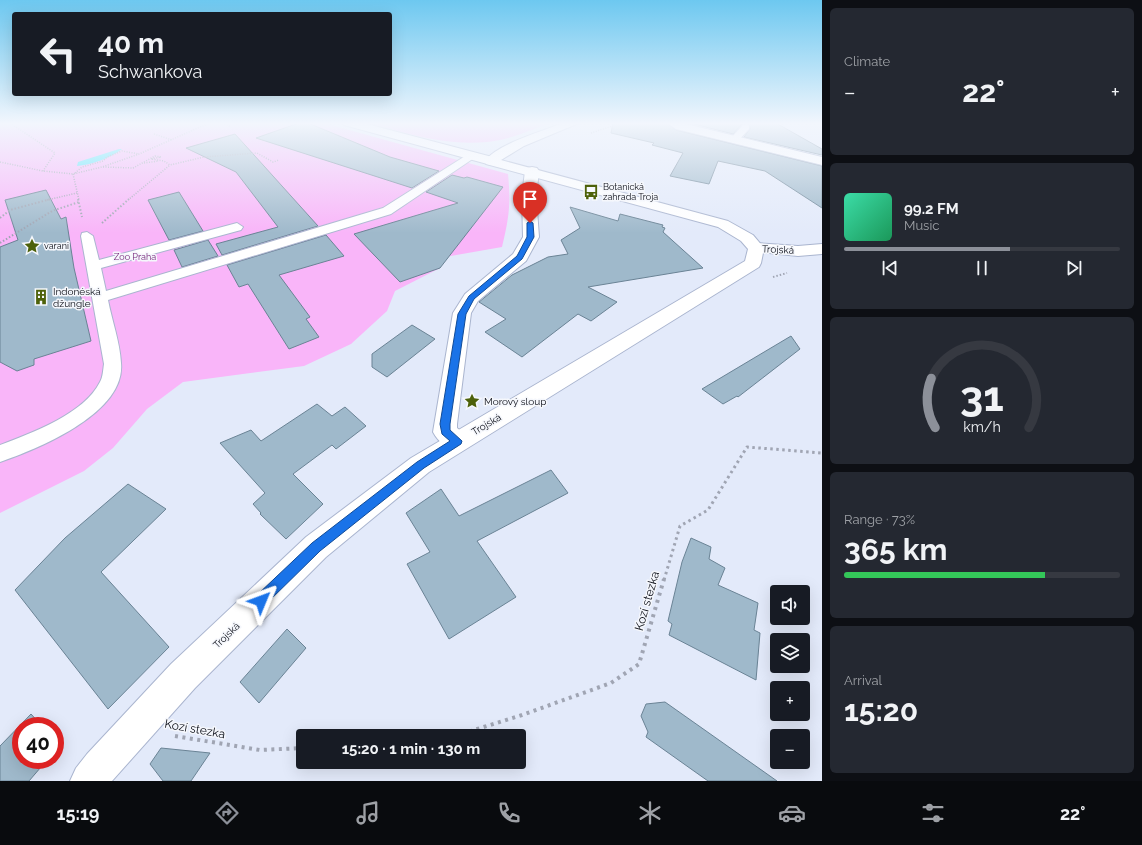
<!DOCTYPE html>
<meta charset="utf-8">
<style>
body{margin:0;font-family:Raleway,sans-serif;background:#242831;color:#f1f3f6;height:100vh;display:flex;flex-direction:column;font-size:15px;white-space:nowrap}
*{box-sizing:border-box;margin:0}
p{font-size:13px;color:#9ea1a6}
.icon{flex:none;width:22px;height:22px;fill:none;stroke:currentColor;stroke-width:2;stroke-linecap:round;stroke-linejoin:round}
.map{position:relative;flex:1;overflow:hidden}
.panel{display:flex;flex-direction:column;gap:8px;padding:8px;background:#0d0f14;width:320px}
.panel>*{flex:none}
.top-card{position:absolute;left:12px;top:12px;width:380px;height:84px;border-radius:4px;box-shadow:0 4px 16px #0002;background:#171b24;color:#f1f3f6;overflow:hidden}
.fabs{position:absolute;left:770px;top:585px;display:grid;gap:8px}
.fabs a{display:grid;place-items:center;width:40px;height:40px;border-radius:4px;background:#171b24;box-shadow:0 4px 16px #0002;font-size:20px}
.speed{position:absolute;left:12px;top:717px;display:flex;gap:8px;font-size:20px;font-weight:700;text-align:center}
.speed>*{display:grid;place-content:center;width:52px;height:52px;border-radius:50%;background:#171b24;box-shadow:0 4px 16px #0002;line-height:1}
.speed .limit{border:6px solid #d22;background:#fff;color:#111}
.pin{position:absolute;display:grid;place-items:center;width:34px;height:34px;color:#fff;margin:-41px -17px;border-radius:50% 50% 50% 0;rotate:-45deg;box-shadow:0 0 4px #0007}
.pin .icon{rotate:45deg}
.me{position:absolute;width:44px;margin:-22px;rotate:46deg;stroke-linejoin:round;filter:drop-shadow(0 0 3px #0008)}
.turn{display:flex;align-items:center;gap:14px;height:84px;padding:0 20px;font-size:18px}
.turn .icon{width:52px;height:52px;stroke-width:2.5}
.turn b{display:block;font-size:28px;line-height:34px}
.big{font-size:30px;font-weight:700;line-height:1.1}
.panel .tile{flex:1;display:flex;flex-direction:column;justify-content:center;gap:6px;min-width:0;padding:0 14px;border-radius:6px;background:#242831}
.panel .dial{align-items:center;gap:0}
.dial svg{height:104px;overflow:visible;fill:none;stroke:#363941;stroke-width:7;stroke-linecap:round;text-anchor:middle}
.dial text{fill:#f1f3f6;stroke:none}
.song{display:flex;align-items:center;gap:12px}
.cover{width:48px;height:48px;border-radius:6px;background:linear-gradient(135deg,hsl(160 70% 55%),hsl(150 70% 35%))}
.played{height:4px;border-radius:2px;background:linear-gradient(90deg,#8c9099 60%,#363941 60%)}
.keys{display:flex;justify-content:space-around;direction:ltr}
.heat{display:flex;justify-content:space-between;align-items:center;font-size:22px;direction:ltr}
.charge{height:6px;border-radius:3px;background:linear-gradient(90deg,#34c759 73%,#363941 0)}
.trip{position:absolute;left:296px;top:729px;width:230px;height:40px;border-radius:4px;background:#171b24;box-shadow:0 4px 16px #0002;font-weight:700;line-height:40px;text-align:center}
.tab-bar{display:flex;height:64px;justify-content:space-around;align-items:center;background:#090b0e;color:#9ea1a6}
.tab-bar .icon{width:28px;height:28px}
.tab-bar .current{color:#8c9099}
.tab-bar b{font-size:18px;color:#f1f3f6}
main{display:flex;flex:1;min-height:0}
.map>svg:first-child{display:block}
</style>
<main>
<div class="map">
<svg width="822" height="781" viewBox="0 0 822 781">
<rect width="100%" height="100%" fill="#e3eafa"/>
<g fill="#f9b5f9">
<path d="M 0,123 L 324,123 L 508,174 C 511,204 509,218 502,247 L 445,257 L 440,268 L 395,291 L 387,311 L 351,344 L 304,366 L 183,382 L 147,409 L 113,448 L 84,471 L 0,513 Z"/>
<path d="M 369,123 L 550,123 C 529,131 509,140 487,142 C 446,146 408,134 369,123 Z"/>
</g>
<path fill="#55e5fc" d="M 119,149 L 122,149 C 111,158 91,165 77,166 L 78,162 Z"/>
<g fill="#9fb9cb" stroke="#6a8395">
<polygon points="299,123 308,123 390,157 439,171 412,188 256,138"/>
<polygon points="613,123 667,123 676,130 822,166 822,208 765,171 718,161 709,184 670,176 683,153 652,145 654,143 611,133"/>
<polygon points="690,123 743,123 733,134"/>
<polygon points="749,123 776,123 822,149 822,155 744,137 750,129"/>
<polygon points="235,134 264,166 318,226 222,255 216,244 278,227 236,172 186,148"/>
<polygon points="452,175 464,178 467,177 503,187 440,268 400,282 354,234 458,203 426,192"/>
<polygon points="46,190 61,219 66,217 74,268 91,341 34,359 34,365 17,371 0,362 0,247 18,240 5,200"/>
<polygon points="179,192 203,231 169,240 148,200"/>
<polygon points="570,207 618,221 620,214 663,225 662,227 665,228 663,232 703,268 588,287 617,302 591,321 578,314 522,357 485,332 506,319 479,302 512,275 548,257 568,254 561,240 580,228"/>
<polygon points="326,235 344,256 279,275 310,317 306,319 319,337 289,349 248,284 239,287 227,265"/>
<polygon points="208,240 218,256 182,267 174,250"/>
<polygon points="412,325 435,339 387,377 372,367 372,354"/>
<polygon points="791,336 800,349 738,397 737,396 723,404 702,389"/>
<polygon points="317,404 332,416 345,407 366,426 336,449 332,445 293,474 323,504 286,539 260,514 261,513 253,504 265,493 220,443 251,430 261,441"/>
<polygon points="551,470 568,493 477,541 516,597 449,639 407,564 430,552 406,513 441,489 459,516"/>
<polygon points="128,484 166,509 101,572 169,647 108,709 15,590 65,538"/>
<polygon points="691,538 711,547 709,559 725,568 718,585 758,603 754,630 760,633 756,680 669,635 672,624 668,621 682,562"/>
<polygon points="287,629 306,648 259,703 240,682"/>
<polygon points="665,702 777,781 708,781 646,737 648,732 641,716 646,704"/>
<polygon points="31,714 42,726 21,726 21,760 47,760 29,781 0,781 0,746"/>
<polygon points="161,748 210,753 191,781 163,781 150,764"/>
</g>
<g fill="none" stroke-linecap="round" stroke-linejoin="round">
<defs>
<g id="service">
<polygon points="746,124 749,125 749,129 737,142 731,142 729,140 731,138 743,125"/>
<path d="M 470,153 L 475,156 L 474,158 L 391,214 L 108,300 C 112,321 120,342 121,363 C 126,413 38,449 0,462 L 0,445 C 32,433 84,414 100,382 C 103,377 103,370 104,364 L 81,236 L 82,233 L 87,232 L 93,236 L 99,260 L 237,223 L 243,227 L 241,230 L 101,268 L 106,291 L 383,208 Z"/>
</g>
<g id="minor">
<polygon points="343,123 363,123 496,158 497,161 491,165 344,125"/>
<polygon points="668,123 682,123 822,157 822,165 676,129"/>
<path d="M 532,167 L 537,168 L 539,171 L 536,196 L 539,237 L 526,261 L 478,301 L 471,313 L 457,424 L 457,428 L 465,434 L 469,441 L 465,448 C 452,453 440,445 433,432 L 453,313 L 465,294 L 513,254 L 523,237 L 522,196 L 525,171 L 527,168 Z"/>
<polygon points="756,243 798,246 822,244 822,254 798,256 750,251 748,248 750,245"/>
</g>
<path id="tertiary" d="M 563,123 L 579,123 L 524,146 L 501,160 L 728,221 L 753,235 L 764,248 L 761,263 L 759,267 L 429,472 L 326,557 L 195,688 L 112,781 L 70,781 L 76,768 L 87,754 L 171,664 L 306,537 L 411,458 L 745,261 L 748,249 L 741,241 L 718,227 L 486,164 L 485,161 C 497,144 543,131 563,123 Z"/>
</defs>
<use href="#service" stroke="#aab5cf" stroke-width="2"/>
<use href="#minor" stroke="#aab5cf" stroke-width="2"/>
<use href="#tertiary" stroke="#aab5cf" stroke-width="2"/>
<g stroke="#a0a5b3" stroke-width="1.5" stroke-dasharray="1 1.5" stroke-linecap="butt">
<polyline points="10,123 55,153 43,171"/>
<polyline points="222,123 231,127"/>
<polyline points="591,133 621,123"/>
<polyline points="154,134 172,140"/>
<polyline points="0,162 43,171 73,174 102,167 139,154 209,123"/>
<polyline points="144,163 159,161"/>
<polyline points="103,167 133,168 155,156 161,157 151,159 164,161 170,165 204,157 257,153 273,162 279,160"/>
<polyline points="75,173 82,167 103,161 107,157 122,151 139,154"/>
<polyline points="73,174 79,200"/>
<polyline points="47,200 77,193"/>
<polyline points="128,200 170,165"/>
</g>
<g stroke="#a0a5b3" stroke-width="2" stroke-dasharray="1.5 2" stroke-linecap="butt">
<polyline points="78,199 82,217"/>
<polyline points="0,218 10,210 51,199"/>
<polyline points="102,223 129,199"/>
<polyline points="0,243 52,211 79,202"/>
<polyline points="773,277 787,273"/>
</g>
<polyline stroke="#a0a5b3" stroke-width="3" stroke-dasharray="2.5 3.5" stroke-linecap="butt" points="664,580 680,526 708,510 747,447 822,453"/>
<g stroke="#a0a5b3" stroke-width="4" stroke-dasharray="3 4.5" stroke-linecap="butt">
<polyline points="175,736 260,750 303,748"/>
<polyline points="455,736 522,715 611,683 639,664 664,579"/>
</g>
<use href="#service" fill="#fff" fill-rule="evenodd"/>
<use href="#minor" fill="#fff" fill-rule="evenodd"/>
<use href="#tertiary" fill="#fff" fill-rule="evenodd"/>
</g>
<linearGradient id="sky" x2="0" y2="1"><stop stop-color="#6dc8f0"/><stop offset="0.53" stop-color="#f2f6fd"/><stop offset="1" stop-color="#f2f6fd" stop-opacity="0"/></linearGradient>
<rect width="822" height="233" fill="url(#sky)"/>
<polygon fill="#1a73e8" stroke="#114b97" points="530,221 533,223 534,237 522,259 474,299 466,314 450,424 450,430 462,441 461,444 424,468 320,551 265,605 261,607 256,605 254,601 256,596 312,543 417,462 450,441 442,434 440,424 458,314 469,296 517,256 527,237 527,223"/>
<defs>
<symbol id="bus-bare" viewBox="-9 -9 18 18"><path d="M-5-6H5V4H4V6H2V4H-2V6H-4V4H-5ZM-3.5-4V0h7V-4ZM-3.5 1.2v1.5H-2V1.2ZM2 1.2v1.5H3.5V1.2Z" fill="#4d610a" stroke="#f5f7fc" stroke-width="2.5" paint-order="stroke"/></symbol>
<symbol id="sight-bare" viewBox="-9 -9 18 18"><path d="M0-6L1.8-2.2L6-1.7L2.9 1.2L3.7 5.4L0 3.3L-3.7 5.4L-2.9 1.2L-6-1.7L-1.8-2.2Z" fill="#4d610a" stroke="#f5f7fc" stroke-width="2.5" paint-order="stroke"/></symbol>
<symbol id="building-bare" viewBox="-9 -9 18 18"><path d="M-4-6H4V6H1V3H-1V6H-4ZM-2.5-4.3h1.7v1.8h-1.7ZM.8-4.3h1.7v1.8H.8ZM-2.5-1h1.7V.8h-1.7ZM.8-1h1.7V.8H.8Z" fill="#4d610a" stroke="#f5f7fc" stroke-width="2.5" paint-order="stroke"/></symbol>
</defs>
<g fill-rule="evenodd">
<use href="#bus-bare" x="580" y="181" width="22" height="22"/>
<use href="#sight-bare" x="21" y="235" width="22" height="22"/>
<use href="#building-bare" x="30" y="286" width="22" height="22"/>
<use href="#sight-bare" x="461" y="390" width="22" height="22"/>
</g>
<g text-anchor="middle" stroke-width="3" stroke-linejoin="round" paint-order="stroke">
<g font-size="9" fill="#0b0e17" stroke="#f5f7fc" text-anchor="start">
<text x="603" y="190">Botanická<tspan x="603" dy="10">zahrada Troja</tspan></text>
<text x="44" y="249">varani</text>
</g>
<g font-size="9" fill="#711f74" stroke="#f5f7fc">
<text x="135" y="260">Zoo Praha</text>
</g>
<g font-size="10" fill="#0b0e17" stroke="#f5f7fc">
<text transform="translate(778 249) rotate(3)" y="4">Trojská</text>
<text transform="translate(486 424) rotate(-31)" y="4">Trojská</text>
<text transform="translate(226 635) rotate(-44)" y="4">Trojská</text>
</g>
<g font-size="10" fill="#0b0e17" stroke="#f5f7fc" text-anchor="start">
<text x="53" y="295">Indonéská<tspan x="53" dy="12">džungle</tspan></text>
<text x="484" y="405">Morový sloup</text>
</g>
<g font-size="12" fill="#0b0e17" stroke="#f5f7fc">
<text transform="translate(647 601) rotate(-74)" y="4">Kozí stezka</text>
<text transform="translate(195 729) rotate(10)" y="4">Kozí stezka</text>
</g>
</g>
</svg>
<div class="fabs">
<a><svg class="icon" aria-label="sound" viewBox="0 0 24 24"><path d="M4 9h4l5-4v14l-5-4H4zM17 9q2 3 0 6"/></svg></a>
<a><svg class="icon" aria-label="layers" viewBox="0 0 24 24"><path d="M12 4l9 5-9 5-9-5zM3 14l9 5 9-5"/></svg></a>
<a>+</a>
<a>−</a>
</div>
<div class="speed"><div class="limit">40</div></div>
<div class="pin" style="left:530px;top:223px;background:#d93025"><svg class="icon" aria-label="arrive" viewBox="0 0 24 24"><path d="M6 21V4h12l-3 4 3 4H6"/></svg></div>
<svg class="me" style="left:261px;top:601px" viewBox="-20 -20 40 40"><path d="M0-17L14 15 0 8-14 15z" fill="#1a73e8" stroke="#fff" stroke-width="4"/></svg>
<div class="trip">15:20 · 1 min · 130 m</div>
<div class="top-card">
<div class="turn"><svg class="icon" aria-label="left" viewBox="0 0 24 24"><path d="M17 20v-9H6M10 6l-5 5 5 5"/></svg><div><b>40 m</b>Schwankova</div></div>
</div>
</div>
<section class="panel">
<div class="tile"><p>Climate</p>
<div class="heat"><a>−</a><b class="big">22°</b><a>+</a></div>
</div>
<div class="tile">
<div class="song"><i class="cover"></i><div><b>99.2 FM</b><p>Music</p></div></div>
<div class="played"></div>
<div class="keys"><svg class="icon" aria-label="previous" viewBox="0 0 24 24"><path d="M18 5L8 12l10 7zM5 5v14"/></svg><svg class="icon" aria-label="pause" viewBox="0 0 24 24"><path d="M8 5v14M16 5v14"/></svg><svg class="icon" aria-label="next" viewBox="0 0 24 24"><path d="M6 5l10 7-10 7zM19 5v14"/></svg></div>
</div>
<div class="tile dial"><svg viewBox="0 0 100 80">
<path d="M14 69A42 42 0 1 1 86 69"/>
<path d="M14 69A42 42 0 0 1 11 31" stroke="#8c9099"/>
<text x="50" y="56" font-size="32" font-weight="700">31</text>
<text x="50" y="72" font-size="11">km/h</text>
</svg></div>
<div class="tile"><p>Range · 73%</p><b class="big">365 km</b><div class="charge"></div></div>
<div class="tile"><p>Arrival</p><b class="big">15:20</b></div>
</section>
</main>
<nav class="tab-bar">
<b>15:19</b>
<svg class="icon current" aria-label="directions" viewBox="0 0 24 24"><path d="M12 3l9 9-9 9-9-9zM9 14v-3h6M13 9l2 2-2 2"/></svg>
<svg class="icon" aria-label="music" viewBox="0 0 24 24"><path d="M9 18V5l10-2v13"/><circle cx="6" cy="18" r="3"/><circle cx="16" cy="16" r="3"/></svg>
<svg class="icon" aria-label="phone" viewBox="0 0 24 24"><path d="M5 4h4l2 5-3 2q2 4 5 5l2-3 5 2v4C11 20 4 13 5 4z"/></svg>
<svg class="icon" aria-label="climate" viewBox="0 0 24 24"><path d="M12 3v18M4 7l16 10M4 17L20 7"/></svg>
<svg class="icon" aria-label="car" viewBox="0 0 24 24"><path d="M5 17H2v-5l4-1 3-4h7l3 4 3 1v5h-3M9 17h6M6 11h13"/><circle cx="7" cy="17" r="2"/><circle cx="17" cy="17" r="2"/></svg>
<svg class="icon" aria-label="filters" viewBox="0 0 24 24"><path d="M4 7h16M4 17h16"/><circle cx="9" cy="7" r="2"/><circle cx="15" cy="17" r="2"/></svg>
<b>22°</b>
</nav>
